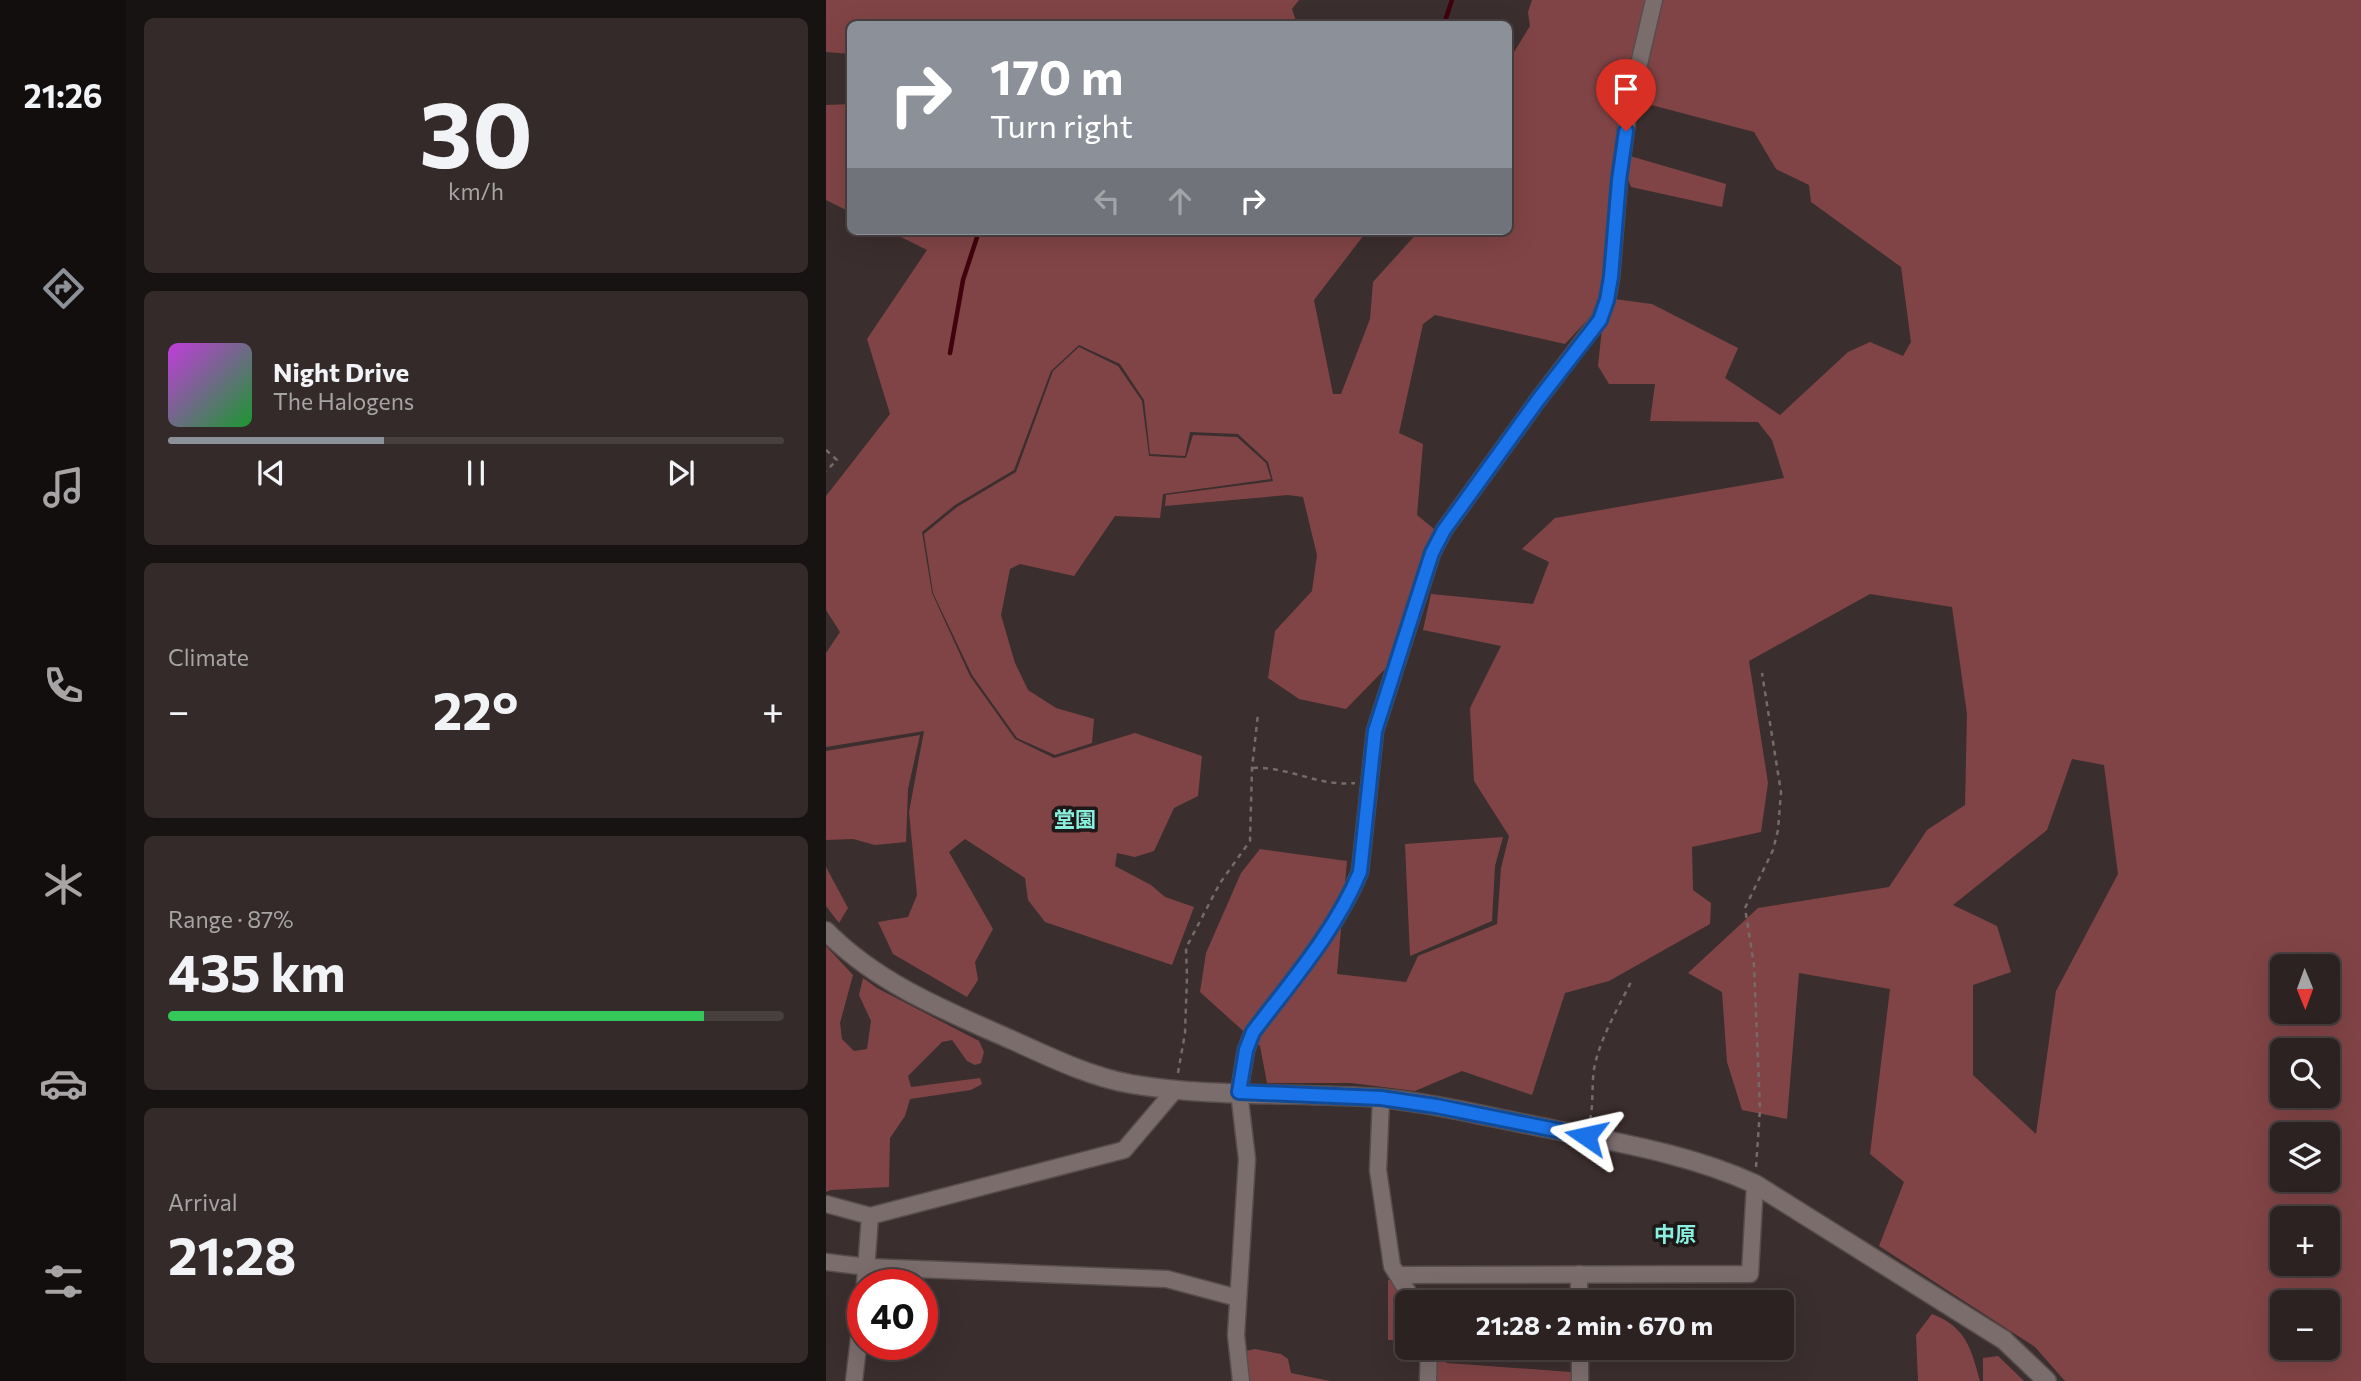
<!DOCTYPE html>
<meta charset="utf-8">
<style>
body{margin:0;font-family:Commissioner,"Noto Sans JP",sans-serif;background:#342a2a;color:#f1f3f6;height:100vh;display:flex;flex-direction:column;font-size:26px;white-space:nowrap}
*{box-sizing:border-box;margin:0}
p{font-size:23px;color:#a6a4a5}
.icon{flex:none;width:38px;height:38px;fill:none;stroke:currentColor;stroke-width:2;stroke-linecap:round;stroke-linejoin:round}
.map{position:relative;flex:1;overflow:hidden}
.panel{display:flex;flex-direction:column;gap:18px;padding:18px;background:#181313;width:700px}
.panel>*{flex:none}
.guide{position:absolute;left:21px;top:21px;width:665px;height:214px;border-radius:10px;box-shadow:0 7px 28px #0002,0 0 0 2px #483f40;background:#8c9099;color:#fff;overflow:hidden}
.needle{width:46px;rotate:179deg}
.buttons{position:absolute;left:1444px;top:954px;display:grid;gap:14px}
.buttons a{display:grid;place-items:center;width:70px;height:70px;border-radius:10px;background:#2c2222;box-shadow:0 7px 28px #0002,0 0 0 2px #483f40;font-size:35px}
.speed{position:absolute;left:21px;top:1269px;display:flex;gap:14px;font-size:35px;font-weight:700;text-align:center}
.speed>*{display:grid;place-content:center;width:91px;height:91px;border-radius:50%;background:#2c2222;box-shadow:0 7px 28px #0002,0 0 0 2px #483f40;line-height:1}
.speed .limit{border:10px solid #d22;background:#fff;color:#111}
.pin{position:absolute;display:grid;place-items:center;width:60px;height:60px;color:#fff;margin:-72px -30px;border-radius:50% 50% 50% 0;rotate:-45deg;box-shadow:0 0 7px #0007}
.pin .icon{rotate:45deg}
.me{position:absolute;width:77px;margin:-38px;rotate:281deg;stroke-linejoin:round;filter:drop-shadow(0 0 5px #0008)}
.turn{display:flex;align-items:center;gap:24px;height:147px;padding:0 28px;font-size:32px}
.turn .icon{width:91px;height:91px;stroke-width:2.5}
.turn b{display:block;font-size:49px;line-height:60px}
.lanes{display:flex;align-items:center;height:66px;padding:0 28px;background:#0003;justify-content:center;gap:35px;direction:ltr}
.lanes .off{opacity:.35}
.big{font-size:52px;font-weight:700;line-height:1.1}
.panel .tile{flex:1;display:flex;flex-direction:column;justify-content:center;gap:10px;min-width:0;padding:0 24px;border-radius:10px;background:#342a2a}
.panel .dial{align-items:center;gap:0}
.dial b{font-size:91px;line-height:1}
.song{display:flex;align-items:center;gap:21px}
.cover{width:84px;height:84px;border-radius:10px;background:linear-gradient(135deg,hsl(290 70% 55%),hsl(130 70% 35%))}
.played{height:7px;border-radius:4px;background:linear-gradient(90deg,#8c9099 35%,#483f40 35%)}
.keys{display:flex;justify-content:space-around;direction:ltr}
.heat{display:flex;justify-content:space-between;align-items:center;font-size:38px;direction:ltr}
.charge{height:10px;border-radius:5px;background:linear-gradient(90deg,#34c759 87%,#483f40 0)}
.trip{position:absolute;left:569px;top:1290px;width:399px;height:70px;border-radius:10px;background:#2c2222;box-shadow:0 7px 28px #0002,0 0 0 2px #483f40;font-weight:700;line-height:70px;text-align:center}
main{display:flex;flex:1;min-height:0}
.menu{display:flex;flex-direction:column;width:126px;justify-content:space-around;align-items:center;background:#120e0e;color:#a6a4a5}
.menu .icon{width:49px;height:49px}
.menu .current{color:#8c9099}
.menu b{font-size:32px;color:#f1f3f6}
.map>svg:first-child{display:block}
</style>
<main>
<nav class="menu">
<b>21:26</b>
<svg class="icon current" aria-label="directions" viewBox="0 0 24 24"><path d="M12 3l9 9-9 9-9-9zM9 14v-3h6M13 9l2 2-2 2"/></svg>
<svg class="icon" aria-label="music" viewBox="0 0 24 24"><path d="M9 18V5l10-2v13"/><circle cx="6" cy="18" r="3"/><circle cx="16" cy="16" r="3"/></svg>
<svg class="icon" aria-label="phone" viewBox="0 0 24 24"><path d="M5 4h4l2 5-3 2q2 4 5 5l2-3 5 2v4C11 20 4 13 5 4z"/></svg>
<svg class="icon" aria-label="climate" viewBox="0 0 24 24"><path d="M12 3v18M4 7l16 10M4 17L20 7"/></svg>
<svg class="icon" aria-label="car" viewBox="0 0 24 24"><path d="M5 17H2v-5l4-1 3-4h7l3 4 3 1v5h-3M9 17h6M6 11h13"/><circle cx="7" cy="17" r="2"/><circle cx="17" cy="17" r="2"/></svg>
<svg class="icon" aria-label="filters" viewBox="0 0 24 24"><path d="M4 7h16M4 17h16"/><circle cx="9" cy="7" r="2"/><circle cx="15" cy="17" r="2"/></svg>
</nav>
<section class="panel">
<div class="tile dial"><b>30</b><p>km/h</p></div>
<div class="tile">
<div class="song"><i class="cover"></i><div><b>Night Drive</b><p>The Halogens</p></div></div>
<div class="played"></div>
<div class="keys"><svg class="icon" aria-label="previous" viewBox="0 0 24 24"><path d="M18 5L8 12l10 7zM5 5v14"/></svg><svg class="icon" aria-label="pause" viewBox="0 0 24 24"><path d="M8 5v14M16 5v14"/></svg><svg class="icon" aria-label="next" viewBox="0 0 24 24"><path d="M6 5l10 7-10 7zM19 5v14"/></svg></div>
</div>
<div class="tile"><p>Climate</p>
<div class="heat"><a>−</a><b class="big">22°</b><a>+</a></div>
</div>
<div class="tile"><p>Range · 87%</p><b class="big">435 km</b><div class="charge"></div></div>
<div class="tile"><p>Arrival</p><b class="big">21:28</b></div>
</section>
<div class="map">
<svg width="1535" height="1381" viewBox="0 0 1535 1381">
<rect width="100%" height="100%" fill="#3b2e2e"/>
<g fill="#814446" fill-rule="evenodd">
<polygon points="0,0 473,0 466,9 471,24 24,24 24,54 0,52"/>
<path d="M 706,0 L 1535,0 L 1535,1381 L 1239,1381 L 1209,1347 L 1053,1246 L 1078,1182 L 1044,1154 L 1064,989 L 973,973 L 961,1119 L 916,1110 L 901,1062 L 896,992 L 862,973 L 932,908 L 1063,887 L 1101,830 L 1139,805 L 1141,714 L 1126,607 L 1044,594 L 923,661 L 942,783 L 935,832 L 866,847 L 867,890 L 885,903 L 884,924 L 783,981 L 739,993 L 706,1095 L 636,1071 L 589,1091 L 525,1083 L 441,1083 L 434,1046 L 374,992 L 380,953 L 415,873 L 434,849 L 521,861 L 511,974 L 580,982 L 592,956 L 671,924 L 675,868 L 683,836 L 648,781 L 644,708 L 675,646 L 597,630 L 605,594 L 707,604 L 723,562 L 696,549 L 729,518 L 958,478 L 946,440 L 932,422 L 824,421 L 829,384 L 783,384 L 772,366 L 776,328 L 788,299 L 826,304 L 912,348 L 899,378 L 954,415 L 1022,352 L 1044,342 L 1077,356 L 1085,342 L 1075,267 L 985,202 L 983,185 L 950,169 L 928,132 L 795,97 L 783,194 L 776,290 L 766,315 L 739,344 L 609,315 L 597,324 L 573,433 L 597,444 L 591,515 L 608,529 L 560,668 L 520,709 L 473,699 L 442,678 L 449,631 L 486,591 L 491,555 L 477,497 L 462,495 L 339,506 L 340,495 L 447,481 L 442,462 L 412,434 L 364,432 L 359,456 L 324,454 L 318,400 L 294,364 L 253,345 L 225,371 L 188,470 L 129,505 L 96,532 L 106,593 L 144,676 L 189,739 L 228,758 L 309,733 L 376,756 L 372,796 L 348,808 L 328,851 L 309,857 L 291,853 L 289,866 L 325,885 L 339,897 L 368,907 L 346,965 L 219,922 L 202,900 L 199,878 L 139,839 L 123,852 L 167,929 L 149,962 L 152,980 L 141,997 L 67,954 L 52,922 L 82,917 L 91,895 L 83,812 L 98,731 L 0,747 L 0,653 L 14,632 L 0,610 L 0,496 L 64,414 L 41,339 L 101,250 L 63,231 L 541,231 L 488,300 L 507,394 L 515,394 L 544,319 L 547,282 L 593,231 L 682,231 L 683,47 L 688,52 L 704,26 L 702,12 ZM 1246,759 L 1278,765 L 1292,874 L 1230,991 L 1210,1134 L 1147,1075 L 1147,985 L 1185,972 L 1171,926 L 1127,905 L 1221,830 ZM 1456,966 L 1502,966 L 1502,1012 L 1456,1012 ZM 1456,1050 L 1502,1050 L 1502,1096 L 1456,1096 ZM 1456,1134 L 1502,1134 L 1502,1180 L 1456,1180 ZM 1456,1218 L 1502,1218 L 1502,1264 L 1456,1264 ZM 1456,1302 L 1502,1302 L 1502,1348 L 1456,1348 Z"/>
<polygon points="24,104 24,212 0,200 0,105"/>
<polygon points="804,156 900,184 896,207 805,187 800,174"/>
<polygon points="253,347 292,366 316,401 323,456 360,458 367,435 411,437 440,463 445,479 337,494 334,518 289,516 248,576 194,564 184,569 175,615 189,663 202,690 230,708 268,719 266,743 229,755 191,738 146,675 107,593 98,534 131,507 190,472 227,371"/>
<polygon points="94,735 82,789 80,842 49,845 27,839 0,840 0,751"/>
<polygon points="677,837 669,866 666,921 584,956 579,844"/>
<polygon points="0,867 22,908 13,923 0,906"/>
<polygon points="0,946 27,975 14,1023 16,1039 28,1051 41,1049 45,1021 33,995 37,978 51,988 153,1041 158,1052 155,1063 149,1065 141,1061 126,1040 116,1042 82,1076 85,1087 154,1078 156,1084 145,1090 84,1099 79,1116 64,1138 63,1187 5,1190 0,1192"/>
<polygon points="562,1280 569,1280 581,1302 581,1341 562,1340"/>
<path d="M 1106,1314 C 1140,1327 1145,1348 1154,1381 L 1092,1381 L 1090,1335 Z"/>
<polygon points="429,1349 455,1354 462,1359 465,1373 504,1381 420,1381 419,1351"/>
<polygon points="610,1355 621,1363 745,1372 746,1381 607,1381"/>
<polygon points="1172,1356 1198,1381 1157,1381 1157,1358"/>
</g>
<g fill="none" stroke-linecap="round" stroke-linejoin="round">
<g stroke="#3e030c" stroke-width="4.5">
<polyline points="618,24 626,0"/>
<polyline points="124,353 137,280 153,231"/>
</g>
<defs>
<g id="minor">
<polyline points="555,1099 552,1170 566,1266 588,1302"/>
<polyline points="0,1204 44,1216 298,1150 349,1090"/>
<polyline points="0,1262 41,1267 341,1279 412,1298"/>
<polyline points="753,1274 753,1302"/>
<polyline points="572,1275 924,1274 929,1184"/>
<polyline points="39,1284 44,1216"/>
<polyline points="754,1348 754,1381"/>
<polyline points="28,1381 37,1304"/>
<path d="M 415,1381 L 410,1335 L 421,1159 L 413,1092 L 420,1050 L 427,1032 C 465,981 510,930 534,872 L 549,731 L 606,553 L 618,530 L 712,400 L 773,320 L 781,300 L 785,277 L 793,180 L 803,107 L 828,0"/>
<polyline points="602,1381 603,1348"/>
</g>
<path id="tertiary" d="M 0,931 C 51,983 120,1011 186,1040 C 224,1057 264,1077 305,1084 C 386,1098 471,1092 553,1098 C 608,1103 662,1117 715,1127 C 788,1142 861,1153 929,1184 L 1178,1340 L 1221,1381"/>
</defs>
<use href="#minor" stroke="#584d4d" stroke-width="19"/>
<use href="#tertiary" stroke="#584d4d" stroke-width="21"/>
<g stroke="#766a6a" stroke-width="2.5" stroke-dasharray="5 5" stroke-linecap="butt">
<polyline points="0,450 11,460 0,471"/>
<path d="M 427,768 C 462,766 493,787 529,783"/>
<polyline points="352,1073 359,1033 361,977 360,948 394,883 424,841 426,768 432,714"/>
<path d="M 764,1120 C 768,1101 765,1082 769,1064 C 776,1035 792,1008 805,982"/>
<polyline points="930,1167 934,1109 928,965 919,908 947,850 952,830 955,792 936,673"/>
</g>
<use href="#minor" stroke="#7c6d6d" stroke-width="16"/>
<use href="#tertiary" stroke="#7c6d6d" stroke-width="18"/>
</g>
<g fill="none" stroke-linecap="round" stroke-linejoin="round">
<defs>
<path id="route" d="M 760,1136 L 610,1106 L 555,1098 L 413,1092 L 420,1050 L 427,1032 C 465,982 510,930 534,872 L 549,731 L 606,553 L 618,530 L 634,508 L 712,400 L 774,320 L 781,300 L 785,277 L 793,180 L 800,131"/>
</defs>
<use href="#route" stroke="#114b97" stroke-width="18"/>
<use href="#route" stroke="#1a73e8" stroke-width="12"/>
</g>
<g text-anchor="middle" stroke-width="7" stroke-linejoin="round" paint-order="stroke">
<g font-size="21" font-weight="bold" fill="#89f0df" stroke="#1e1818">
<text x="249" y="827">堂園</text>
<text x="849" y="1242">中原</text>
</g>
</g>
</svg>
<div class="buttons">
<a><svg class="needle" viewBox="-14 -14 28 28"><path d="M0-13l5 13h-10z" fill="#e53935"/><path d="M0 13l5-13h-10z" fill="#a6a4a5"/></svg></a>
<a><svg class="icon" aria-label="search" viewBox="0 0 24 24"><circle cx="10" cy="10" r="6"/><path d="M15 15l6 6"/></svg></a>
<a><svg class="icon" aria-label="layers" viewBox="0 0 24 24"><path d="M12 4l9 5-9 5-9-5zM3 14l9 5 9-5"/></svg></a>
<a>+</a>
<a>−</a>
</div>
<div class="speed"><div class="limit">40</div></div>
<div class="pin" style="left:800px;top:131px;background:#d93025"><svg class="icon" aria-label="arrive" viewBox="0 0 24 24"><path d="M6 21V4h12l-3 4 3 4H6"/></svg></div>
<svg class="me" style="left:760px;top:1136px" viewBox="-20 -20 40 40"><path d="M0-17L14 15 0 8-14 15z" fill="#1a73e8" stroke="#fff" stroke-width="4"/></svg>
<div class="trip">21:28 · 2 min · 670 m</div>
<div class="guide">
<div class="turn"><svg class="icon" aria-label="right" viewBox="0 0 24 24"><path d="M7 20v-9h11M14 6l5 5-5 5"/></svg><div><b>170 m</b>Turn right</div></div>
<div class="lanes"><svg class="icon off" aria-label="left" viewBox="0 0 24 24"><path d="M17 20v-9H6M10 6l-5 5 5 5"/></svg><svg class="icon off" aria-label="ahead" viewBox="0 0 24 24"><path d="M12 20V5M6 11l6-6 6 6"/></svg><svg class="icon" aria-label="right" viewBox="0 0 24 24"><path d="M7 20v-9h11M14 6l5 5-5 5"/></svg></div>
</div>
</div>
</main>
